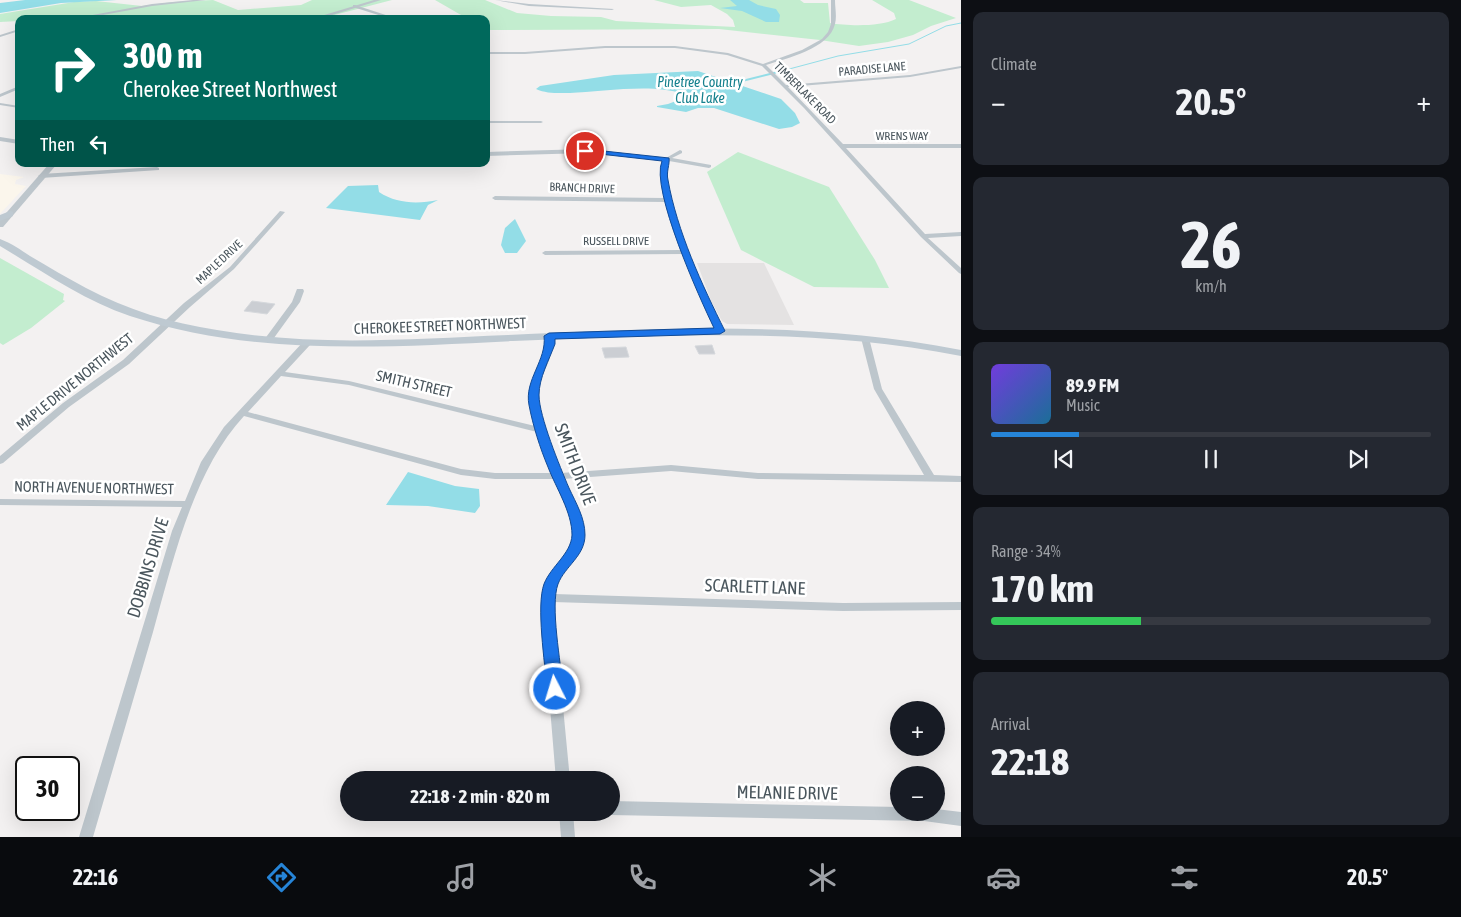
<!DOCTYPE html>
<meta charset="utf-8">
<style>
body{margin:0;font-family:"Asap Condensed",sans-serif;background:#242831;color:#f1f3f6;height:100vh;display:flex;flex-direction:column;font-size:19px;white-space:nowrap}
*{box-sizing:border-box;margin:0}
p{font-size:16px;color:#9ea1a6}
.icon{flex:none;width:28px;height:28px;fill:none;stroke:currentColor;stroke-width:2;stroke-linecap:round;stroke-linejoin:round}
.map{position:relative;flex:1;overflow:hidden}
.side{display:flex;flex-direction:column;gap:12px;padding:12px;background:#0d0f14;width:500px}
.side>*{flex:none}
.guide{position:absolute;left:15px;top:15px;width:475px;height:152px;border-radius:10px;box-shadow:0 5px 20px #0002;background:#00695c;color:#fff;overflow:hidden}
.fabs{position:absolute;left:890px;top:701px;display:grid;gap:10px}
.fabs a{display:grid;place-items:center;width:55px;height:55px;border-radius:50%;background:#171b24;box-shadow:0 5px 20px #0002;font-size:25px}
.speed{position:absolute;left:15px;top:756px;display:flex;gap:10px;font-size:25px;font-weight:700;text-align:center}
.speed>*{display:grid;place-content:center;width:65px;height:65px;border-radius:50%;background:#171b24;box-shadow:0 5px 20px #0002;line-height:1}
.speed .limit{border:2px solid #111;border-radius:8px;background:#fff;color:#111}
.pin{position:absolute;display:grid;place-items:center;width:42px;height:42px;color:#fff;margin:-21px;border:2px solid #fff;border-radius:50%;box-shadow:0 1px 5px #0007}
.me{position:absolute;width:55px;margin:-28px;rotate:355deg;stroke-linejoin:round;filter:drop-shadow(0 0 4px #0008)}
.turn{display:flex;align-items:center;gap:18px;height:105px;padding:0 25px;font-size:22px}
.turn .icon{width:65px;height:65px;stroke-width:2.5}
.turn b{display:block;font-size:35px;line-height:42px}
.then{display:flex;align-items:center;height:48px;padding:0 25px;background:#0003;gap:10px;font-size:19px}
.big{font-size:38px;font-weight:700;line-height:1.1}
.side .widget{flex:1;display:flex;flex-direction:column;justify-content:center;gap:8px;min-width:0;padding:0 18px;border-radius:10px;background:#242831}
.side .dial{align-items:center;gap:0}
.dial b{font-size:65px;line-height:1}
.song{display:flex;align-items:center;gap:15px}
.cover{width:60px;height:60px;border-radius:8px;background:linear-gradient(135deg,hsl(260 70% 55%),hsl(200 70% 35%))}
.played{height:5px;border-radius:2px;background:linear-gradient(90deg,#2685d8 20%,#363941 20%)}
.keys{display:flex;justify-content:space-around;direction:ltr}
.heat{display:flex;justify-content:space-between;align-items:center;font-size:28px;direction:ltr}
.charge{height:8px;border-radius:4px;background:linear-gradient(90deg,#34c759 34%,#363941 0)}
.trip{position:absolute;left:340px;top:771px;width:280px;height:50px;border-radius:25px;background:#171b24;box-shadow:0 5px 20px #0002;font-weight:700;line-height:50px;text-align:center}
.dock{display:flex;height:80px;justify-content:space-around;align-items:center;background:#090b0e;color:#9ea1a6}
.dock .icon{width:35px;height:35px}
.dock .active{color:#2685d8}
.dock b{font-size:22px;color:#f1f3f6}
main{display:flex;flex:1;min-height:0}
.map>svg:first-child{display:block}
</style>
<main>
<div class="map">
<svg width="961" height="837" viewBox="0 0 961 837">
<rect width="100%" height="100%" fill="#f3f1f1"/>
<polygon fill="#fbf6ec" points="0,174 24,177 16,180 15,184 26,186 0,214"/>
<polygon fill="#e4e2e2" points="697,263 764,263 794,325 727,324 722,321 712,303"/>
<g fill="#c3edcf">
<polygon points="213,0 238,10 301,5 312,0 392,0 319,19 19,19 19,21 0,22 0,14 74,2 96,1 142,6 173,2"/>
<path d="M 435,0 L 485,0 L 517,13 L 551,16 L 601,17 L 616,21 L 735,27 L 733,20 L 727,14 L 711,5 L 681,7 L 654,0 L 800,0 L 804,3 L 828,3 L 830,23 C 847,26 880,27 896,19 L 894,13 L 872,0 L 909,0 L 956,18 L 931,26 L 913,35 L 888,42 L 859,46 L 820,40 L 719,29 L 490,30 L 486,28 L 486,19 L 468,19 Z"/>
<polygon points="738,152 829,187 875,260 889,288 814,287 741,250 707,172"/>
<polygon points="0,258 64,294 63,300 65,301 31,328 3,345 0,343"/>
</g>
<g fill="#93dde7">
<polygon points="25,0 117,0 61,3 0,13 0,3"/>
<polygon points="730,0 749,0 758,5 776,9 780,15 779,22 766,22 742,11 720,8 737,6"/>
<path d="M 698,71 L 781,99 L 795,113 L 800,123 L 792,127 L 779,129 L 714,108 L 698,108 L 686,112 L 657,107 L 657,106 L 668,104 L 684,98 L 682,94 C 655,83 600,92 570,93 C 559,93 547,94 536,89 L 540,86 L 614,75 Z"/>
<path d="M 378,185 L 379,192 C 397,204 418,204 438,200 L 428,205 L 420,220 L 326,208 L 348,186 Z"/>
<polygon points="515,219 526,241 517,253 505,253 501,245 505,228"/>
<polygon points="408,472 455,486 479,489 480,506 475,513 428,506 386,505"/>
</g>
<g fill="none" stroke-linecap="round" stroke-linejoin="round">
<polyline stroke="#93dde7" stroke-width="1" points="778,72 838,56 909,44 946,26 961,23"/>
<polyline stroke="#93dde7" stroke-width="2" points="734,83 782,71"/>
</g>
<g fill="#cbced3" stroke="#d5d8dc">
<polygon points="252,301 275,304 267,314 244,311"/>
<polygon points="712,345 715,354 699,354 695,346"/>
<polygon points="626,347 629,357 605,358 602,348"/>
</g>
<g fill="none" stroke-linecap="round" stroke-linejoin="round">
<g fill="#bdc6cc" fill-rule="evenodd">
<polygon points="193,0 206,0 152,6 81,19 71,19 152,4"/>
<polygon points="495,0 529,4 614,9 612,10 529,6"/>
<path d="M 831,0 L 835,0 C 835,8 837,16 835,24 C 829,49 787,58 766,65 L 786,85 L 910,75 L 961,66 L 961,68 L 910,77 L 788,87 L 843,144 L 961,144 L 961,148 L 846,148 L 925,234 L 961,232 L 961,236 L 928,238 L 961,268 L 961,274 L 959,273 L 921,237 L 804,108 L 762,66 L 727,55 L 675,48 L 605,48 L 525,54 L 486,54 L 486,52 L 525,52 L 605,46 L 675,46 L 728,53 L 763,64 L 802,50 L 822,39 L 828,32 L 831,24 Z"/>
<polygon points="353,5 355,5 398,19 391,19 353,7"/>
<polygon points="19,29 19,31 0,37 0,35"/>
<polygon points="19,86 19,89 0,97 0,94"/>
<polygon points="0,103 19,106 19,108 0,105"/>
<polygon points="486,121 541,121 543,122 541,123 486,123"/>
<polygon points="0,137 19,140 19,144 0,141"/>
<path d="M 587,149 L 666,158 L 680,150 L 682,151 L 682,153 L 672,158 L 711,165 L 711,167 L 709,168 L 669,161 C 658,196 707,296 724,331 L 723,333 L 720,333 L 716,331 L 683,254 L 545,255 L 542,253 L 545,251 L 681,250 L 665,202 L 495,200 L 492,198 L 495,196 L 664,198 L 661,177 L 664,161 L 587,153 L 486,156 L 486,152 Z"/>
<polygon points="157,167 159,168 159,170 41,178 38,176 41,174"/>
<polygon points="280,211 285,212 234,269 190,307 129,364 69,407 3,463 0,464 0,456 63,403 123,360 184,303 230,267"/>
<polygon points="297,289 303,289 304,291 300,302 271,342 265,342 264,340 292,302"/>
<path d="M 546,335 L 552,335 C 558,355 538,375 538,395 C 538,421 551,449 561,473 L 671,465 L 758,473 L 924,475 L 874,389 L 861,338 L 865,336 L 869,338 L 882,389 L 934,475 L 961,476 L 961,482 L 758,479 L 671,471 L 563,479 C 574,505 593,529 575,556 C 566,571 560,576 554,594 L 843,603 L 961,602 L 961,610 L 843,611 L 553,602 L 570,780 L 556,780 L 541,598 L 550,576 L 569,550 L 573,538 L 571,519 L 554,479 L 495,479 L 461,475 L 244,416 C 193,471 173,561 153,632 C 133,700 113,769 93,837 L 79,837 L 172,531 L 182,507 L 0,505 L 0,499 L 185,501 L 201,462 L 224,427 L 304,341 L 310,341 L 311,343 L 310,345 L 285,372 L 349,381 L 535,426 L 531,406 L 531,387 L 544,352 ZM 281,376 L 349,385 L 537,432 L 551,473 L 495,473 L 461,469 L 248,412 Z"/>
<polygon points="611,801 899,807 899,812 936,812 936,809 961,812 961,826 924,821 611,815 606,812 611,812"/>
<polygon points="559,812 573,812 575,837 561,837"/>
</g>
<g fill="#bdc6cc" fill-rule="evenodd">
<polygon points="374,0 381,0 319,19 311,19"/>
<polygon points="49,164 57,164 3,227 0,227 0,220"/>
</g>
<g fill="#bec9d1" fill-rule="evenodd">
<polygon points="10,211 13,212 13,216 0,221 0,215"/>
<path d="M 0,239 C 11,243 21,250 30,256 C 49,267 67,278 86,288 C 127,310 171,323 217,330 C 313,347 411,339 508,335 C 659,328 811,320 961,350 L 961,356 C 813,327 663,335 513,341 C 385,347 254,357 130,316 C 83,300 42,271 0,246 Z"/>
</g>
</g>
<path fill="#1a73e8" stroke="#114b97" d="M 585,149 L 669,158 C 670,164 666,172 668,180 C 677,231 702,285 725,331 L 720,334 L 555,339 L 555,344 C 549,360 539,378 539,395 C 539,416 560,467 569,488 C 576,503 585,518 585,535 C 585,556 565,566 558,584 C 550,606 561,663 563,689 L 561,694 L 555,696 L 550,694 L 547,689 C 545,663 536,606 544,584 C 551,566 571,554 572,535 C 572,512 556,488 548,467 C 540,448 533,426 529,405 C 524,380 547,360 544,336 L 549,333 L 714,328 C 700,299 650,189 662,161 L 582,152 L 582,149 Z"/>
<g text-anchor="middle" stroke-width="5" stroke-linejoin="round" paint-order="stroke">
<g font-size="12" fill="#4a565d" stroke="#fff">
<text transform="translate(872 69) rotate(-5)" y="4">PARADISE LANE</text>
<text transform="translate(805 93) rotate(45)" y="4">TIMBERLAKE ROAD</text>
<text x="902" y="140">WRENS WAY</text>
<text transform="translate(582 188) rotate(2)" y="4">BRANCH DRIVE</text>
<text x="616" y="245">RUSSELL DRIVE</text>
<text transform="translate(219 262) rotate(-43)" y="4">MAPLE DRIVE</text>
</g>
<g font-size="14" font-style="italic" fill="#15808d" stroke="#fff">
<text x="700" y="87">Pinetree Country<tspan x="700" dy="16">Club Lake</tspan></text>
</g>
<g font-size="15" fill="#4a565d" stroke="#fff">
<text transform="translate(440 326) rotate(-2)" y="5">CHEROKEE STREET NORTHWEST</text>
<text transform="translate(75 382) rotate(-39)" y="5">MAPLE DRIVE NORTHWEST</text>
<text transform="translate(414 384) rotate(13)" y="5">SMITH STREET</text>
<text transform="translate(94 488) rotate(1)" y="5">NORTH AVENUE NORTHWEST</text>
</g>
<g font-size="18" fill="#4a565d" stroke="#fff">
<text transform="translate(575 464) rotate(69)" y="6">SMITH DRIVE</text>
<text transform="translate(148 568) rotate(-73)" y="6">DOBBINS DRIVE</text>
<text transform="translate(755 587) rotate(2)" y="6">SCARLETT LANE</text>
<text transform="translate(787 793) rotate(1)" y="6">MELANIE DRIVE</text>
</g>
</g>
</svg>
<div class="fabs">
<a>+</a>
<a>−</a>
</div>
<div class="speed"><div class="limit">30</div></div>
<div class="pin" style="left:585px;top:151px;background:#d93025"><svg class="icon" aria-label="arrive" viewBox="0 0 24 24"><path d="M6 21V4h12l-3 4 3 4H6"/></svg></div>
<svg class="me" style="left:555px;top:689px" viewBox="-20 -20 40 40"><circle r="17" fill="#1a73e8" stroke="#fff" stroke-width="3"/><path d="M0-11L8 9 0 5-8 9z" fill="#fff"/></svg>
<div class="trip">22:18 · 2 min · 820 m</div>
<div class="guide">
<div class="turn"><svg class="icon" aria-label="right" viewBox="0 0 24 24"><path d="M7 20v-9h11M14 6l5 5-5 5"/></svg><div><b>300 m</b>Cherokee Street Northwest</div></div>
<div class="then">Then<svg class="icon" aria-label="left" viewBox="0 0 24 24"><path d="M17 20v-9H6M10 6l-5 5 5 5"/></svg></div>
</div>
</div>
<section class="side">
<div class="widget"><p>Climate</p>
<div class="heat"><a>−</a><b class="big">20.5°</b><a>+</a></div>
</div>
<div class="widget dial"><b>26</b><p>km/h</p></div>
<div class="widget">
<div class="song"><i class="cover"></i><div><b>89.9 FM</b><p>Music</p></div></div>
<div class="played"></div>
<div class="keys"><svg class="icon" aria-label="previous" viewBox="0 0 24 24"><path d="M18 5L8 12l10 7zM5 5v14"/></svg><svg class="icon" aria-label="pause" viewBox="0 0 24 24"><path d="M8 5v14M16 5v14"/></svg><svg class="icon" aria-label="next" viewBox="0 0 24 24"><path d="M6 5l10 7-10 7zM19 5v14"/></svg></div>
</div>
<div class="widget"><p>Range · 34%</p><b class="big">170 km</b><div class="charge"></div></div>
<div class="widget"><p>Arrival</p><b class="big">22:18</b></div>
</section>
</main>
<nav class="dock">
<b>22:16</b>
<svg class="icon active" aria-label="directions" viewBox="0 0 24 24"><path d="M12 3l9 9-9 9-9-9zM9 14v-3h6M13 9l2 2-2 2"/></svg>
<svg class="icon" aria-label="music" viewBox="0 0 24 24"><path d="M9 18V5l10-2v13"/><circle cx="6" cy="18" r="3"/><circle cx="16" cy="16" r="3"/></svg>
<svg class="icon" aria-label="phone" viewBox="0 0 24 24"><path d="M5 4h4l2 5-3 2q2 4 5 5l2-3 5 2v4C11 20 4 13 5 4z"/></svg>
<svg class="icon" aria-label="climate" viewBox="0 0 24 24"><path d="M12 3v18M4 7l16 10M4 17L20 7"/></svg>
<svg class="icon" aria-label="car" viewBox="0 0 24 24"><path d="M5 17H2v-5l4-1 3-4h7l3 4 3 1v5h-3M9 17h6M6 11h13"/><circle cx="7" cy="17" r="2"/><circle cx="17" cy="17" r="2"/></svg>
<svg class="icon" aria-label="filters" viewBox="0 0 24 24"><path d="M4 7h16M4 17h16"/><circle cx="9" cy="7" r="2"/><circle cx="15" cy="17" r="2"/></svg>
<b>20.5°</b>
</nav>
